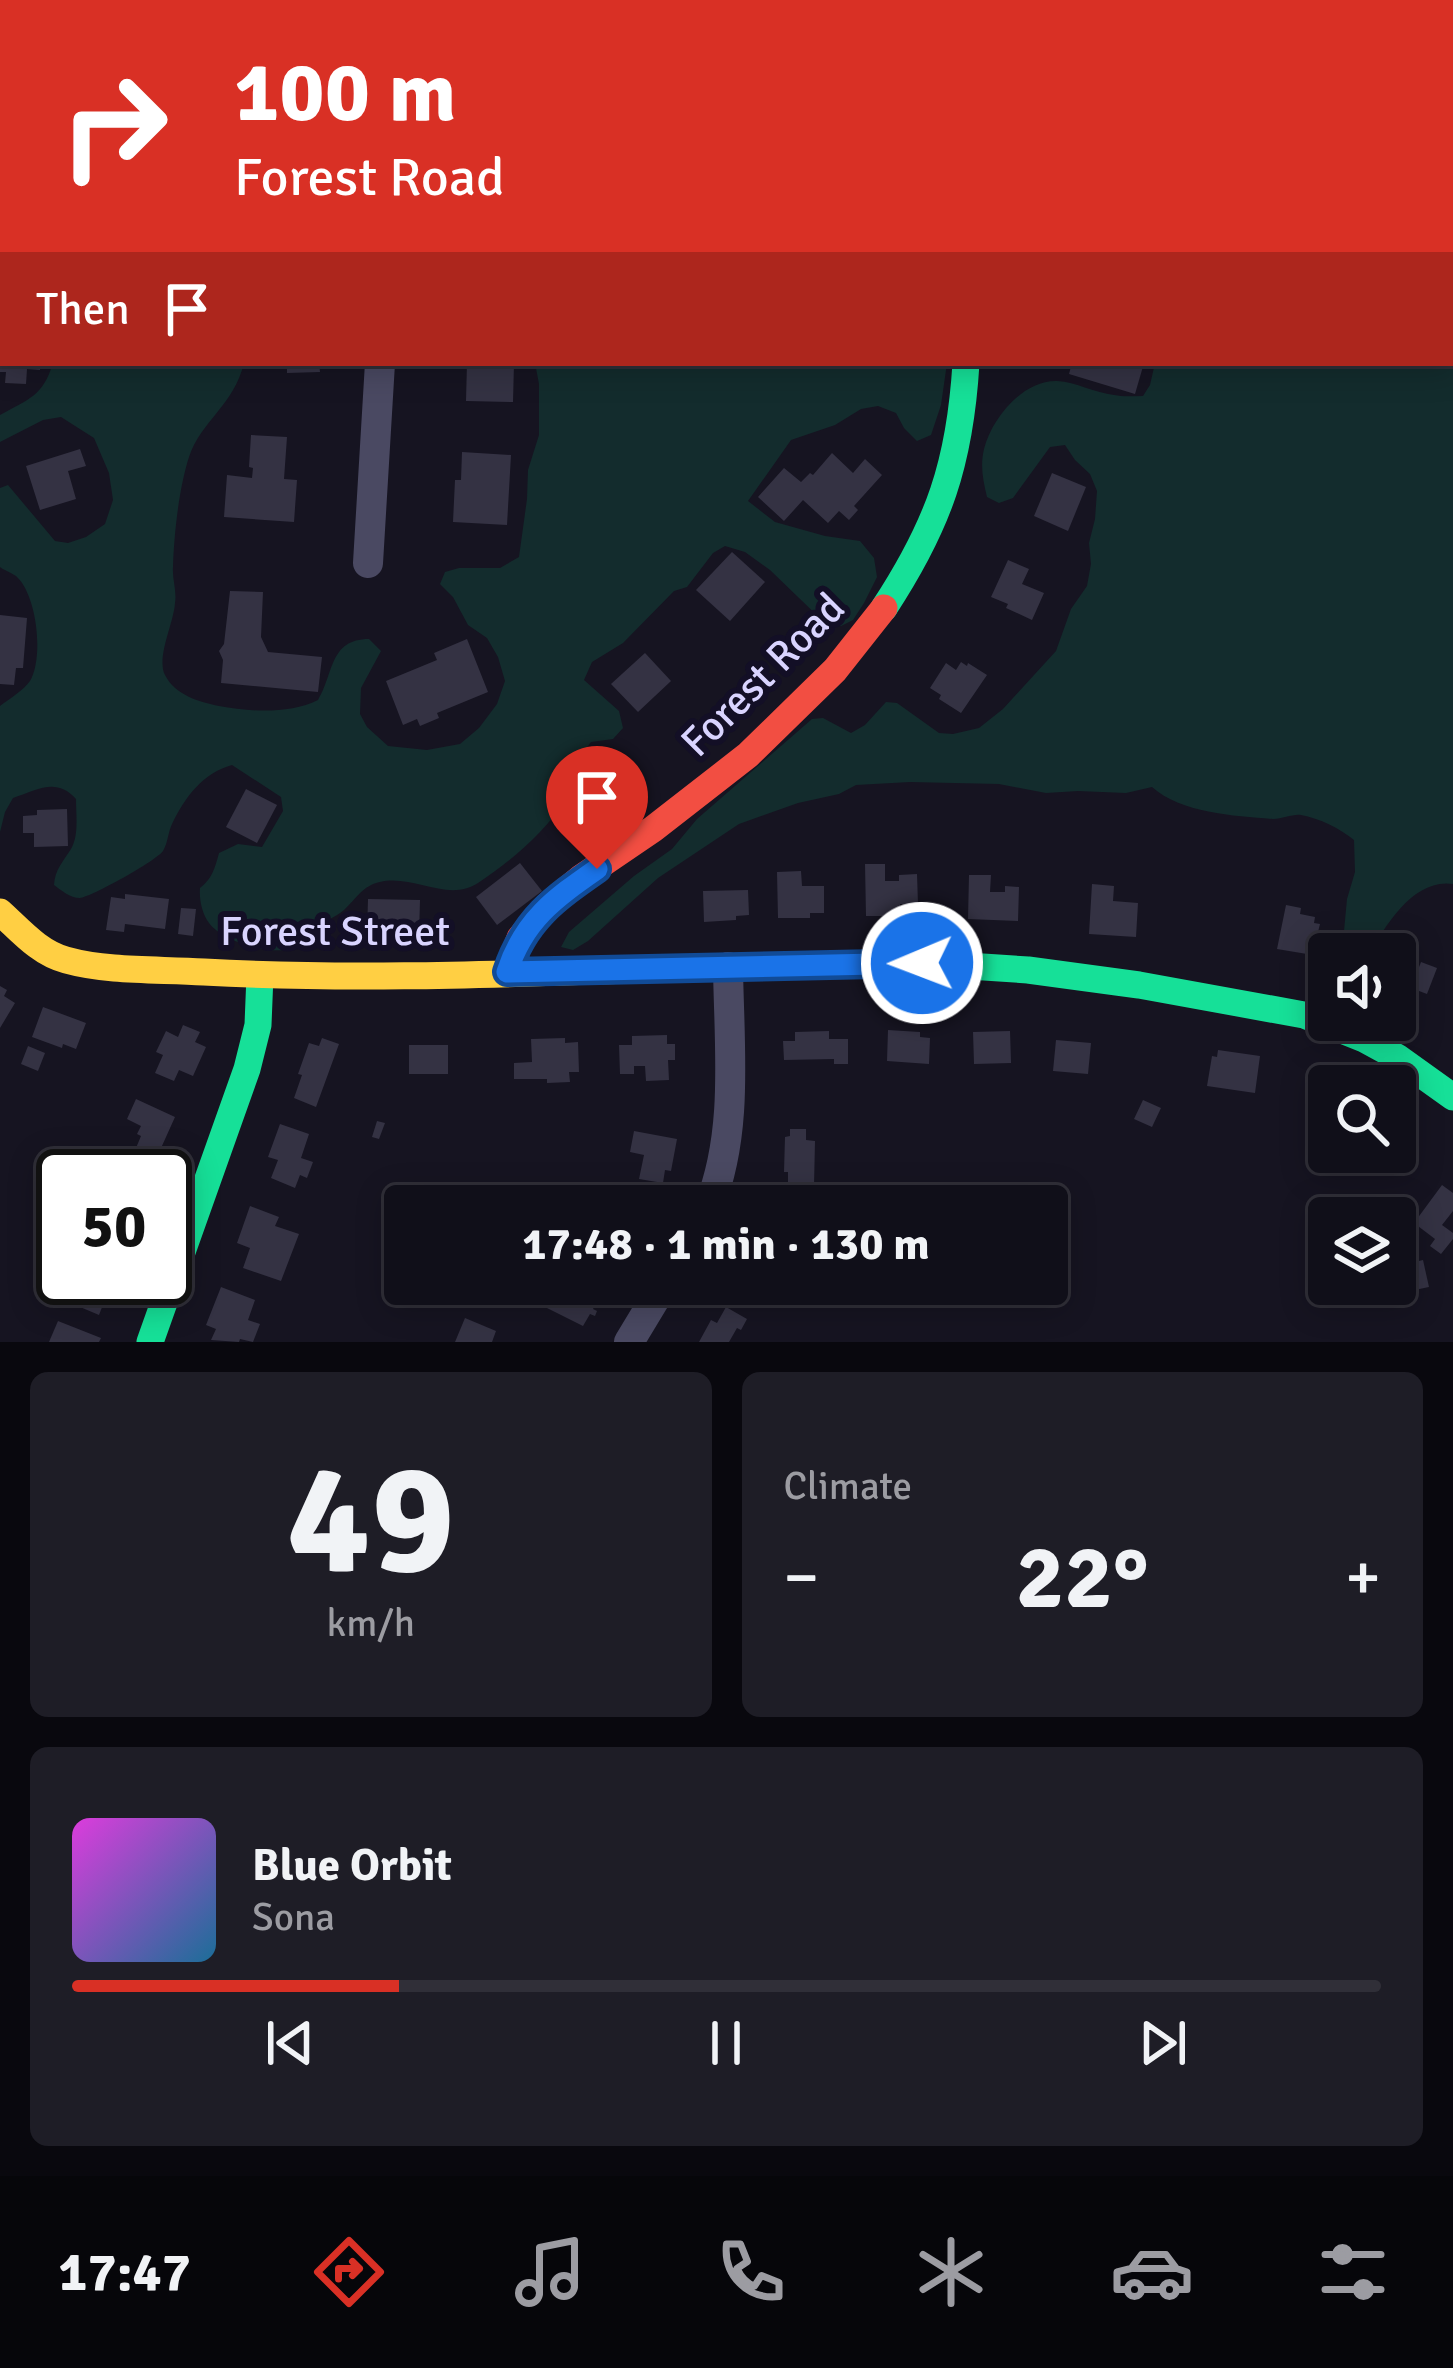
<!DOCTYPE html>
<meta charset="utf-8">
<style>
body{margin:0;font-family:Signika,sans-serif;background:#1e1d26;color:#f1f3f6;height:100vh;display:flex;flex-direction:column;font-size:45px;white-space:nowrap}
*{box-sizing:border-box;margin:0}
p{font-size:39px;color:#9c9ca2}
.icon{flex:none;width:66px;height:66px;fill:none;stroke:currentColor;stroke-width:2;stroke-linecap:round;stroke-linejoin:round}
.map{position:relative;height:1342px;overflow:hidden}
.drawer{display:flex;flex-direction:column;gap:30px;padding:30px;background:#09080e;flex:1}
.drawer>*{flex:none}
.top-card{position:absolute;left:0px;top:0px;width:1455px;height:366px;box-shadow:0 6px 30px #0003,0 0 0 3px #302f38;background:#d93025;color:#fff;overflow:hidden}
.fabs{position:absolute;left:1308px;top:933px;display:grid;gap:24px}
.fabs a{display:grid;place-items:center;width:108px;height:108px;border-radius:12px;background:#100f19;box-shadow:0 6px 30px #0003,0 0 0 3px #302f38;font-size:60px}
.speed{position:absolute;left:36px;top:1149px;display:flex;gap:24px;font-size:60px;font-weight:700;text-align:center}
.speed>*{display:grid;place-content:center;width:156px;height:156px;border-radius:50%;background:#100f19;box-shadow:0 6px 30px #0003,0 0 0 3px #302f38;line-height:1}
.speed .limit{border:6px solid #111;border-radius:18px;background:#fff;color:#111}
.pin{position:absolute;display:grid;place-items:center;width:102px;height:102px;color:#fff;margin:-123px -51px;border-radius:50% 50% 50% 0;rotate:-45deg;box-shadow:0 0 12px #0007}
.pin .icon{rotate:45deg}
.me{position:absolute;width:132px;margin:-66px;rotate:269deg;stroke-linejoin:round;filter:drop-shadow(0 0 9px #0008)}
.turn{display:flex;align-items:center;gap:42px;height:252px;padding:0 36px;font-size:54px}
.turn .icon{width:156px;height:156px;stroke-width:2.5}
.turn b{display:block;font-size:84px;line-height:102px}
.then{display:flex;align-items:center;height:114px;padding:0 36px;background:#0003;gap:24px;font-size:45px}
.big{font-size:90px;font-weight:700;line-height:1.1}
.drawer .widget{flex:1;display:flex;flex-direction:column;justify-content:center;gap:18px;min-width:0;padding:0 42px;border-radius:18px;background:#1e1d26}
.drawer .dial{align-items:center;gap:0}
.dial b{font-size:156px;line-height:1}
.song{display:flex;align-items:center;gap:36px}
.cover{width:144px;height:144px;border-radius:18px;background:linear-gradient(135deg,hsl(300 70% 55%),hsl(200 70% 35%))}
.played{height:12px;border-radius:6px;background:linear-gradient(90deg,#d93025 25%,#302f38 25%)}
.keys{display:flex;justify-content:space-around;direction:ltr}
.heat{display:flex;justify-content:space-between;align-items:center;font-size:66px;direction:ltr}
.drawer .tiles{flex:1;display:grid;gap:30px;grid-template-columns:1fr 1fr}
.widget:last-child{grid-column:span 2}
.trip{position:absolute;left:384px;top:1185px;width:684px;height:120px;border-radius:12px;background:#100f19;box-shadow:0 6px 30px #0003,0 0 0 3px #302f38;font-weight:700;line-height:120px;text-align:center}
.menu{display:flex;height:192px;justify-content:space-around;align-items:center;background:#06060a;color:#9c9ca2}
.menu .icon{width:84px;height:84px}
.menu .current{color:#d93025}
.menu b{font-size:54px;color:#f1f3f6}
.map>svg:first-child{display:block}
</style>
<div class="map">
<svg width="1453" height="1342" viewBox="0 0 1453 1342">
<rect width="100%" height="100%" fill="#161421"/>
<g fill="#132c2d">
<path d="M 910,0 L 1453,0 L 1453,884 C 1414,878 1386,925 1369,954 L 1336,954 L 1344,931 L 1347,899 L 1355,872 L 1354,840 C 1341,829 1319,818 1301,815 C 1292,814 1283,819 1273,819 C 1235,816 1181,813 1152,787 L 1126,793 L 1078,791 L 1046,793 L 999,784 L 910,782 L 856,785 L 839,794 L 798,803 L 739,824 L 658,878 L 588,941 L 573,950 L 561,947 L 569,932 L 634,876 L 672,849 L 697,819 L 812,719 L 823,718 L 851,733 L 865,725 L 886,702 L 897,703 L 939,733 L 953,734 L 979,728 L 1003,709 L 1056,651 L 1071,609 L 1087,586 L 1091,564 L 1089,543 L 1095,519 L 1097,491 L 1090,474 L 1075,460 L 1065,445 L 1050,447 L 1013,498 L 999,503 L 987,497 C 983,480 980,466 984,449 C 992,418 1023,380 1057,381 C 1076,382 1095,393 1114,395 C 1123,397 1133,396 1143,396 L 1150,385 L 1155,363 L 1452,363 L 1452,3 L 908,3 Z"/>
<path d="M 53,363 L 244,363 C 234,405 201,421 189,457 C 179,488 174,534 173,567 C 172,579 177,591 175,603 C 174,622 156,658 165,675 C 175,695 199,702 219,706 C 250,712 290,714 318,700 C 334,674 329,639 369,639 L 381,651 L 361,688 L 360,714 L 367,727 L 388,746 L 427,750 L 460,744 L 479,728 L 497,704 L 505,681 L 498,657 L 487,638 L 468,625 L 453,597 L 440,584 L 445,572 L 459,568 L 500,568 L 519,557 L 527,499 L 528,470 L 539,435 L 539,384 L 535,363 L 947,363 L 941,405 L 931,435 L 917,441 L 904,428 L 896,413 L 878,406 L 861,409 L 835,425 L 791,440 L 748,501 L 775,522 L 825,536 L 860,541 L 874,558 L 877,577 L 864,603 L 853,620 L 841,626 L 827,625 L 770,570 L 745,552 L 725,546 L 713,553 L 687,587 L 674,591 L 623,643 L 592,662 L 584,680 L 619,711 L 623,728 L 613,739 L 591,742 C 577,759 577,783 565,801 C 544,833 510,862 478,883 C 448,903 413,874 380,882 C 362,886 357,898 344,910 C 335,918 322,921 314,930 C 309,936 308,940 302,944 C 281,960 224,943 209,923 C 202,914 199,899 200,888 C 212,879 215,868 219,853 L 238,844 L 262,847 L 283,811 L 281,797 L 232,765 C 203,773 185,797 172,824 C 168,832 168,843 163,851 C 156,861 91,897 80,898 C 70,898 61,890 54,885 C 55,869 63,862 71,849 C 79,835 76,816 76,799 C 56,777 38,790 13,798 L 5,812 L 0,832 L 0,706 C 9,699 24,690 30,681 C 44,657 37,596 17,577 C 16,575 2,569 0,567 L 0,488 L 8,485 L 55,541 L 68,543 L 86,537 L 105,524 L 113,500 L 109,473 L 94,438 L 61,417 L 43,420 L 0,442 L 0,415 C 29,399 43,396 53,363 Z"/>
</g>
<g fill="#343243">
<polygon points="0,363 40,363 40,370 27,369 26,384 5,383 6,372 0,372"/>
<polygon points="287,363 319,363 320,372 287,373"/>
<polygon points="467,363 514,363 513,402 466,401"/>
<polygon points="1072,363 1144,363 1135,394 1069,374"/>
<polygon points="251,435 287,437 284,479 297,480 294,522 224,517 227,475 252,478 253,468 249,467"/>
<polygon points="80,449 86,466 68,471 76,499 40,510 26,466"/>
<polygon points="462,452 511,455 507,525 453,522 455,480 461,480"/>
<polygon points="832,453 853,473 865,459 882,475 854,506 858,510 849,520 839,511 828,523 803,500 784,521 758,497 784,468 801,482 810,473 813,475"/>
<polygon points="1052,473 1086,487 1068,531 1034,516"/>
<polygon points="732,552 765,582 730,621 696,590"/>
<polygon points="1008,560 1029,569 1022,584 1044,593 1032,620 1006,608 1008,604 991,597"/>
<polygon points="230,591 263,592 261,637 268,652 322,657 318,692 221,683 223,660 219,651 224,644"/>
<polygon points="0,615 27,618 23,668 16,668 14,685 0,684"/>
<polygon points="467,639 488,692 437,713 439,718 420,726 417,719 403,725 386,681 437,660 434,653"/>
<polygon points="645,653 671,681 638,712 611,684"/>
<polygon points="961,662 967,666 968,663 987,675 961,713 939,699 941,695 930,688 946,663 956,670"/>
<polygon points="601,750 610,761 619,754 639,779 614,799 618,804 600,818 581,795 594,785 588,777 599,768 591,758"/>
<polygon points="246,789 277,805 257,843 226,827"/>
<polygon points="67,809 68,846 34,847 34,833 23,833 23,816 37,815 37,810"/>
<polygon points="520,863 542,891 497,925 476,897"/>
<polygon points="865,864 885,864 885,881 899,881 899,875 917,874 918,904 900,904 900,916 866,916"/>
<polygon points="801,871 802,886 824,886 824,913 810,913 810,918 778,918 777,872"/>
<polygon points="969,875 991,875 990,892 1005,892 1005,886 1019,887 1018,921 968,919"/>
<polygon points="1092,884 1114,886 1113,901 1138,903 1136,937 1089,934"/>
<polygon points="748,890 749,915 736,916 736,920 704,922 703,891"/>
<polygon points="125,894 169,899 165,929 125,924 124,932 106,930 111,897 125,899"/>
<polygon points="368,899 420,900 419,936 367,935"/>
<polygon points="1286,905 1301,908 1300,914 1315,917 1314,923 1320,924 1316,940 1310,939 1307,954 1277,949"/>
<polygon points="181,908 196,909 193,936 178,934"/>
<polygon points="1421,962 1437,968 1427,994 1411,988"/>
<polygon points="0,986 7,990 4,996 15,1003 0,1028"/>
<polygon points="43,1007 86,1023 76,1049 63,1044 62,1048 32,1037"/>
<polygon points="183,1025 200,1032 195,1042 206,1047 193,1076 179,1070 174,1081 155,1073 163,1055 156,1052 166,1031 178,1037"/>
<polygon points="888,1030 920,1032 920,1037 930,1038 929,1064 887,1061"/>
<polygon points="829,1031 829,1039 848,1039 848,1064 834,1064 834,1059 784,1060 783,1041 795,1041 795,1032"/>
<polygon points="1010,1031 1011,1063 974,1064 973,1032"/>
<polygon points="667,1035 667,1044 675,1044 675,1060 668,1060 669,1080 646,1081 645,1066 634,1066 634,1074 620,1074 619,1045 632,1045 632,1036"/>
<polygon points="322,1038 339,1044 316,1107 294,1098 302,1075 298,1074 309,1043 319,1046"/>
<polygon points="565,1038 565,1043 578,1042 579,1072 569,1072 570,1082 547,1083 547,1079 514,1079 514,1063 532,1062 531,1039"/>
<polygon points="1056,1040 1091,1043 1088,1074 1053,1071"/>
<rect x="409" y="1045" width="39" height="29"/>
<polygon points="28,1046 45,1053 38,1071 21,1064"/>
<polygon points="1218,1050 1260,1056 1255,1093 1207,1086 1212,1056 1217,1057"/>
<polygon points="136,1099 175,1117 157,1157 136,1148 141,1136 137,1134 141,1126 127,1119"/>
<polygon points="1143,1100 1161,1108 1152,1127 1134,1119"/>
<polygon points="377,1121 385,1123 379,1139 372,1137"/>
<polygon points="280,1124 309,1134 301,1158 313,1162 307,1178 300,1175 295,1188 271,1178 278,1160 268,1157"/>
<polygon points="790,1129 806,1129 806,1140 815,1141 814,1186 788,1185 788,1172 784,1172 785,1137 790,1136"/>
<polygon points="634,1131 677,1139 671,1171 665,1170 663,1183 639,1179 644,1155 630,1152"/>
<polygon points="1442,1185 1453,1193 1453,1211 1442,1225 1453,1233 1453,1239 1441,1254 1430,1246 1435,1239 1414,1223"/>
<polygon points="594,1191 615,1206 583,1206"/>
<polygon points="250,1206 279,1217 275,1226 299,1234 281,1281 243,1268 250,1248 237,1243"/>
<polygon points="1423,1260 1429,1287 1405,1292 1398,1266"/>
<polygon points="77,1278 123,1278 113,1305 104,1302 99,1315 73,1304 78,1292 72,1290"/>
<polygon points="549,1284 566,1292 570,1284 600,1284 596,1292 600,1295 593,1309 597,1311 595,1316 590,1314 583,1326 539,1304"/>
<polygon points="221,1287 255,1300 248,1320 260,1324 253,1342 240,1339 239,1342 211,1340 216,1329 206,1325"/>
<polygon points="726,1307 747,1319 741,1330 737,1328 729,1342 699,1342 711,1320 717,1323"/>
<polygon points="465,1318 496,1331 492,1342 455,1342"/>
<polygon points="58,1321 101,1338 99,1342 49,1342"/>
</g>
<g fill="none" stroke-linecap="round" stroke-linejoin="round">
<g stroke="#4a4962" stroke-width="30">
<polyline points="19,3 20,0"/>
<polyline points="407,3 407,0"/>
<polyline points="0,67 3,52"/>
<polyline points="368,563 380,363"/>
<path d="M 709,1206 C 739,1132 729,1046 728,967"/>
<polyline points="629,1342 664,1284"/>
</g>
<g stroke="#16e098" stroke-width="27">
<path d="M 884,608 C 939,524 960,463 966,363"/>
<polyline points="737,967 922,963 1028,970 1139,985 1304,1015 1364,1039 1397,1057 1453,1097"/>
<polyline points="150,1342 247,1069 258,1025 260,975"/>
</g>
<path stroke="#ffcf43" stroke-width="27" d="M 0,912 C 20,930 39,953 66,960 C 109,972 159,969 204,972 C 381,982 560,971 737,967"/>
<polyline stroke="#f24e42" stroke-width="27" points="507,972 520,938 547,906 581,878 653,829 748,755 835,670 884,608"/>
</g>
<g fill="none" stroke-linecap="round" stroke-linejoin="round">
<defs>
<path id="route" d="M 597,869 C 554,899 524,920 507,972 L 922,963"/>
</defs>
<use href="#route" stroke="#114b97" stroke-width="30"/>
<use href="#route" stroke="#1a73e8" stroke-width="21"/>
</g>
<g text-anchor="middle" stroke-width="12" stroke-linejoin="round" paint-order="stroke">
<g font-size="42" fill="#d9d4ff" stroke="#130f26">
<text transform="translate(762 674) rotate(-45)" y="15">Forest Road</text>
<text x="335" y="945">Forest Street</text>
</g>
</g>
</svg>
<div class="fabs">
<a><svg class="icon" aria-label="sound" viewBox="0 0 24 24"><path d="M4 9h4l5-4v14l-5-4H4zM17 9q2 3 0 6"/></svg></a>
<a><svg class="icon" aria-label="search" viewBox="0 0 24 24"><circle cx="10" cy="10" r="6"/><path d="M15 15l6 6"/></svg></a>
<a><svg class="icon" aria-label="layers" viewBox="0 0 24 24"><path d="M12 4l9 5-9 5-9-5zM3 14l9 5 9-5"/></svg></a>
</div>
<div class="speed"><div class="limit">50</div></div>
<div class="pin" style="left:597px;top:869px;background:#d93025"><svg class="icon" aria-label="arrive" viewBox="0 0 24 24"><path d="M6 21V4h12l-3 4 3 4H6"/></svg></div>
<svg class="me" style="left:922px;top:963px" viewBox="-20 -20 40 40"><circle r="17" fill="#1a73e8" stroke="#fff" stroke-width="3"/><path d="M0-11L8 9 0 5-8 9z" fill="#fff"/></svg>
<div class="trip">17:48 · 1 min · 130 m</div>
<div class="top-card">
<div class="turn"><svg class="icon" aria-label="right" viewBox="0 0 24 24"><path d="M7 20v-9h11M14 6l5 5-5 5"/></svg><div><b>100 m</b>Forest Road</div></div>
<div class="then">Then<svg class="icon" aria-label="arrive" viewBox="0 0 24 24"><path d="M6 21V4h12l-3 4 3 4H6"/></svg></div>
</div>
</div>
<section class="drawer">
<div class="tiles">
<div class="widget dial"><b>49</b><p>km/h</p></div>
<div class="widget"><p>Climate</p>
<div class="heat"><a>−</a><b class="big">22°</b><a>+</a></div>
</div>
<div class="widget">
<div class="song"><i class="cover"></i><div><b>Blue Orbit</b><p>Sona</p></div></div>
<div class="played"></div>
<div class="keys"><svg class="icon" aria-label="previous" viewBox="0 0 24 24"><path d="M18 5L8 12l10 7zM5 5v14"/></svg><svg class="icon" aria-label="pause" viewBox="0 0 24 24"><path d="M8 5v14M16 5v14"/></svg><svg class="icon" aria-label="next" viewBox="0 0 24 24"><path d="M6 5l10 7-10 7zM19 5v14"/></svg></div>
</div>
</div>
</section>
<nav class="menu">
<b>17:47</b>
<svg class="icon current" aria-label="directions" viewBox="0 0 24 24"><path d="M12 3l9 9-9 9-9-9zM9 14v-3h6M13 9l2 2-2 2"/></svg>
<svg class="icon" aria-label="music" viewBox="0 0 24 24"><path d="M9 18V5l10-2v13"/><circle cx="6" cy="18" r="3"/><circle cx="16" cy="16" r="3"/></svg>
<svg class="icon" aria-label="phone" viewBox="0 0 24 24"><path d="M5 4h4l2 5-3 2q2 4 5 5l2-3 5 2v4C11 20 4 13 5 4z"/></svg>
<svg class="icon" aria-label="climate" viewBox="0 0 24 24"><path d="M12 3v18M4 7l16 10M4 17L20 7"/></svg>
<svg class="icon" aria-label="car" viewBox="0 0 24 24"><path d="M5 17H2v-5l4-1 3-4h7l3 4 3 1v5h-3M9 17h6M6 11h13"/><circle cx="7" cy="17" r="2"/><circle cx="17" cy="17" r="2"/></svg>
<svg class="icon" aria-label="filters" viewBox="0 0 24 24"><path d="M4 7h16M4 17h16"/><circle cx="9" cy="7" r="2"/><circle cx="15" cy="17" r="2"/></svg>
</nav>
